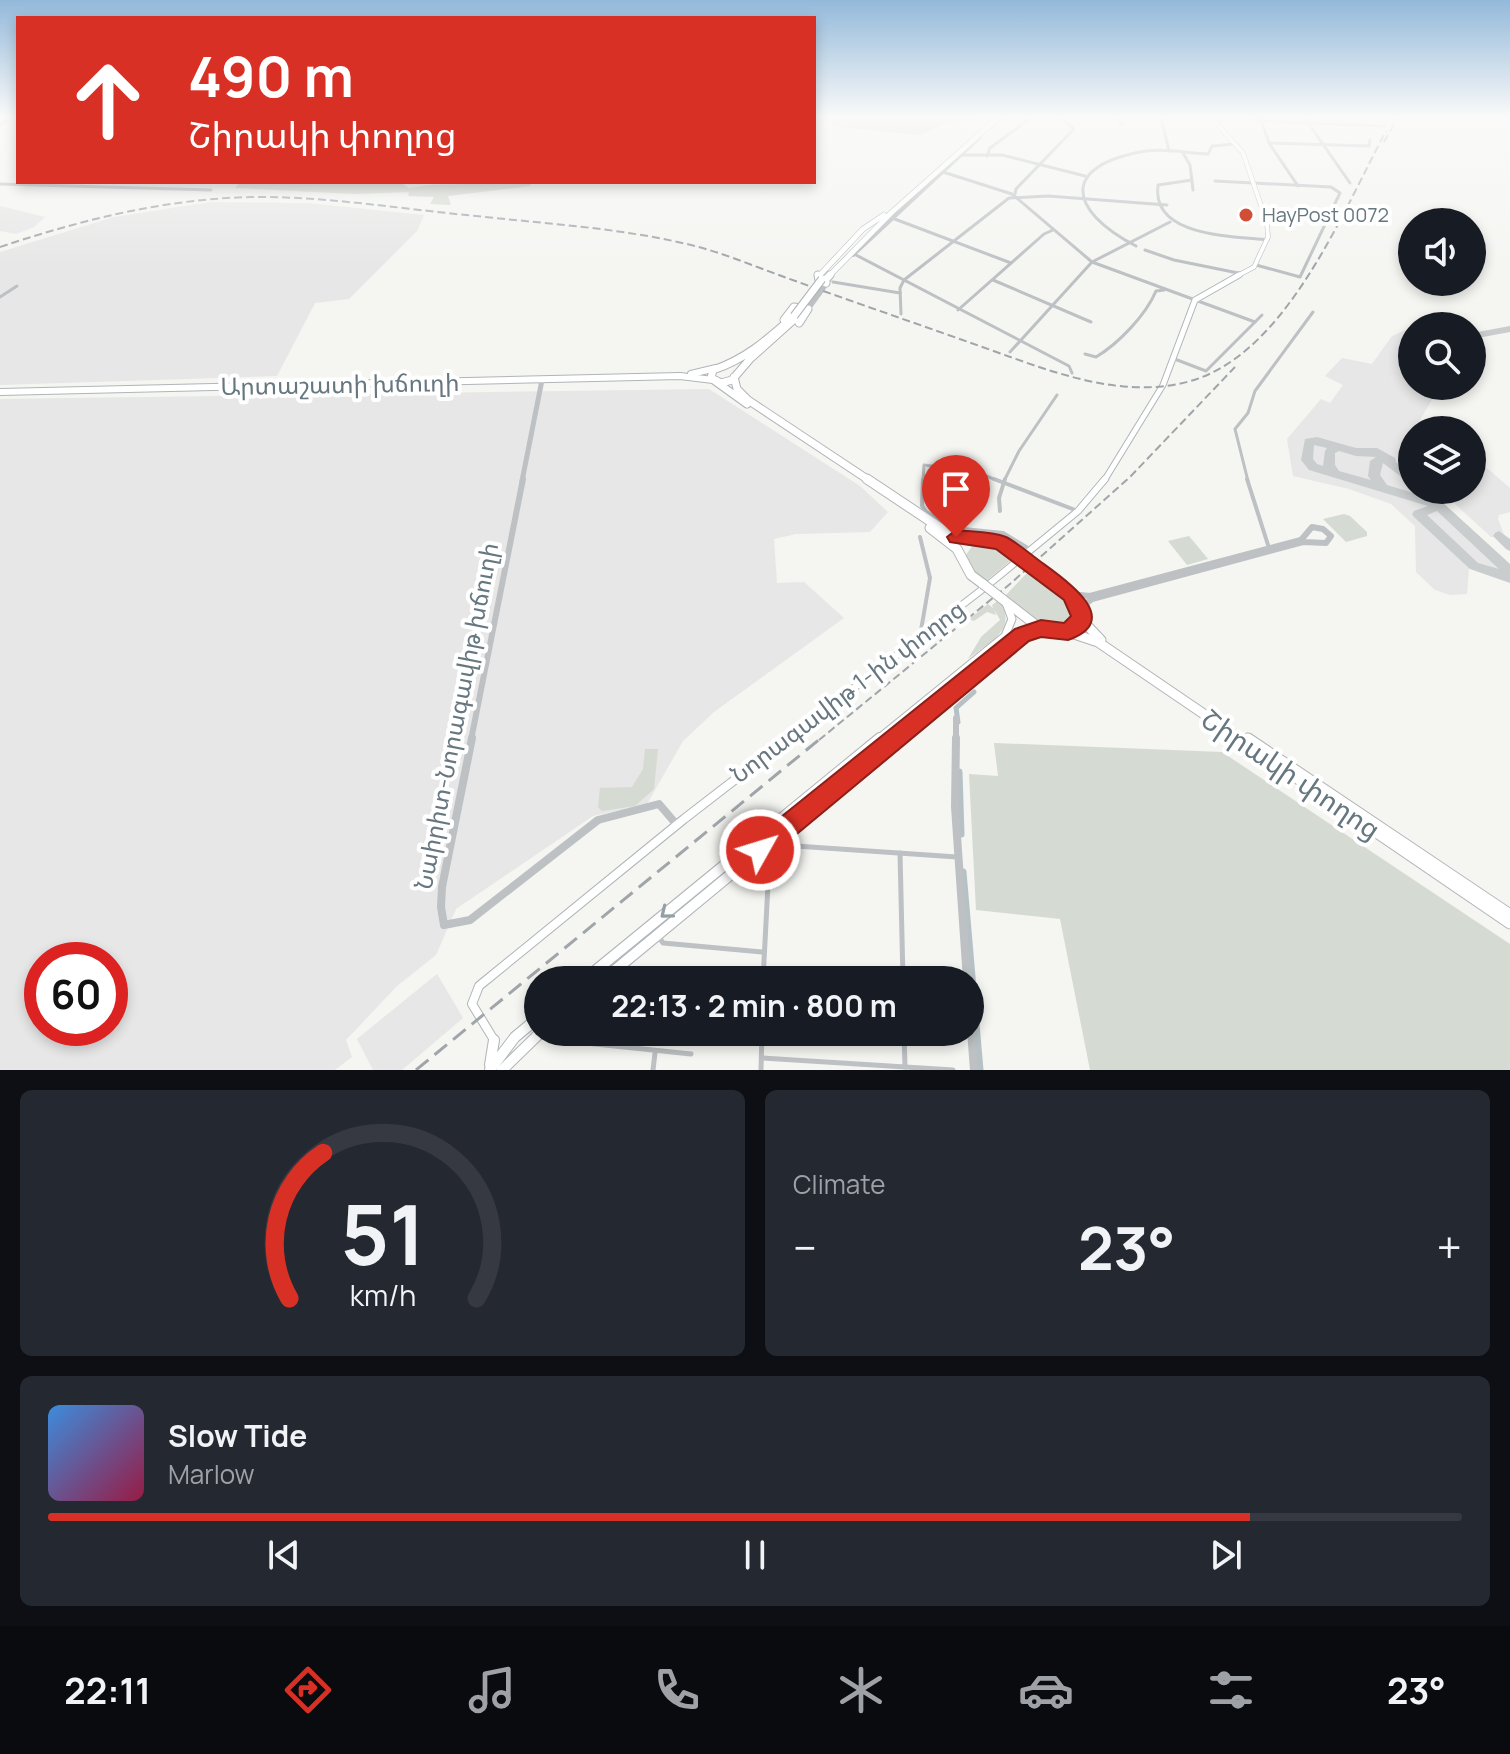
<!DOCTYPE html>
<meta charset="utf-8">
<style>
body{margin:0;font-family:Manrope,"Noto Sans Armenian",sans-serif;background:#242831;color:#f1f3f6;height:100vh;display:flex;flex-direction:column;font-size:30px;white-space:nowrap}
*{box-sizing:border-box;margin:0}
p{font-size:26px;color:#9ea1a6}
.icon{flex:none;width:44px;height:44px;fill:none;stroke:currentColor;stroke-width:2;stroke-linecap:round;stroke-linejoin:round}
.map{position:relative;height:1070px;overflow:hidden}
.side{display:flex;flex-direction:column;gap:20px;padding:20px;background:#0d0f14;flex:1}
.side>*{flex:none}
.banner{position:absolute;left:16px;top:16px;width:800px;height:168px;border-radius:0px;box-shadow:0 4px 12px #0003;background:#d93025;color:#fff;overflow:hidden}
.buttons{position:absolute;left:1398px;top:208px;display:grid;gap:16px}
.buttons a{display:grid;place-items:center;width:88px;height:88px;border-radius:50%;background:#171b24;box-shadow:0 4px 12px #0003;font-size:40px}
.speed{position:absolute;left:24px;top:942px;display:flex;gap:16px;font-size:40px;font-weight:700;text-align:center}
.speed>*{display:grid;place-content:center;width:104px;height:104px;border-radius:50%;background:#171b24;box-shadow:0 4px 12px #0003;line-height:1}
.speed .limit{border:12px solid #d22;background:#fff;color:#111}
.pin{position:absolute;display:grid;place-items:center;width:68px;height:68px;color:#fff;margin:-82px -34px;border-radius:50% 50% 50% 0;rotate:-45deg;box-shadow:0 0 8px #0007}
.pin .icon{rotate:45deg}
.me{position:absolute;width:88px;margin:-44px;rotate:51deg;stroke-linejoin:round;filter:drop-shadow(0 0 6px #0008)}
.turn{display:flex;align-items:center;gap:28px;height:168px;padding:0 40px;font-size:36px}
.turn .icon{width:104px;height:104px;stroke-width:2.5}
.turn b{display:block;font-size:56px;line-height:68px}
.big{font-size:60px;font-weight:700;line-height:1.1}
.side .tile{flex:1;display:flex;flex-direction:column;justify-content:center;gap:12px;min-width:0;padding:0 28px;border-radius:12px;background:#242831}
.side .dial{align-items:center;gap:0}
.dial svg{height:208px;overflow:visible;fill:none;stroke:#363941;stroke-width:7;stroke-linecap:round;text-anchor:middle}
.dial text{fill:#f1f3f6;stroke:none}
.song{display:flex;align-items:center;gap:24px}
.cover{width:96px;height:96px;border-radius:12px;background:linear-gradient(135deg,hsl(210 70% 55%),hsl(340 70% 35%))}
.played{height:8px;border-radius:4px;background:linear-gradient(90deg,#d93025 85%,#363941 85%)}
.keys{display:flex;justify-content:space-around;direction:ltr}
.heat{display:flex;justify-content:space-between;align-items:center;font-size:44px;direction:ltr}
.side .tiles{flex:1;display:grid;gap:20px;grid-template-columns:1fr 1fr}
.tile:last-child{grid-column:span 2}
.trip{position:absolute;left:524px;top:966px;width:460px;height:80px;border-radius:40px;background:#171b24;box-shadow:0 4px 12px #0003;font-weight:700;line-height:80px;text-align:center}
.tabs{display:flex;height:128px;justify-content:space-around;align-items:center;background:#090b0e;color:#9ea1a6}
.tabs .icon{width:56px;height:56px}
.tabs .selected{color:#d93025}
.tabs b{font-size:36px;color:#f1f3f6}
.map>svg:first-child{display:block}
</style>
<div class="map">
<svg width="1510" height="1070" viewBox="0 0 1510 1070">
<rect width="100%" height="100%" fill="#f5f5f2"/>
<g fill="#e6e7e6" fill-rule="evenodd">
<polygon points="211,202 307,203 424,215 417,231 349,299 315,303 277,376 0,385 0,252 114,217"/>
<polygon points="0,206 45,217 34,227 16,234 0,231"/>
<polygon points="1412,327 1412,386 1440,386 1397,459 1412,476 1412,490 1427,490 1510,568 1510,582 1469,568 1467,594 1450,595 1435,590 1416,572 1415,526 1391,504 1349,489 1293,476 1287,439 1321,399 1330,403 1343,385 1325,376 1342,358 1372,364 1392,336"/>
<path d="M 709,389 L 860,486 L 888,512 L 870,532 L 796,534 L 774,539 L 777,583 L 804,582 L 844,618 L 714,712 L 683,741 L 647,804 L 593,816 L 456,909 L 436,955 L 397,986 L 346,1040 L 352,1057 L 335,1070 L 0,1070 L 0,399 ZM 42,960 L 110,960 L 110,1028 L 42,1028 Z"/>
<polygon points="1472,463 1488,469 1510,488 1510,512 1499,515 1498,519 1504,535 1491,537 1440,490 1472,490"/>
<polygon points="437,974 463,1018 402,1070 373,1070 357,1039"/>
</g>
<g fill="#d5dad2">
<path d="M 837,117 L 974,117 C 966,124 959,121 949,123 C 938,125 930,133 918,135 L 830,126 Z"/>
<polygon points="240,182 400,182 409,188 430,185 531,182 530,186 448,196 451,205 430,204 434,197 408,196 409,192 355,194 235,188"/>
<polygon points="1344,514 1350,516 1367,532 1367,536 1346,542 1323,519"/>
<polygon points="1189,536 1208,559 1187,565 1168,541"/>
<polygon points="987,542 1015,557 986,581 974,573 966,555 973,545"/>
<path d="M 1034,571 L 1068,596 L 1075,613 C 1060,646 1021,608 1005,596 L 1026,574 Z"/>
<path d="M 999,600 C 1019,630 989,642 968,659 L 981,637 L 1000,620 L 994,609 L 996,615 L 987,612 L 974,621 L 969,619 L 988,604 L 993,608 L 992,605 Z"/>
<polygon points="994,743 1222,752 1510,944 1510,1070 1090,1070 1060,919 976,910 969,774 998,776"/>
<polygon points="645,749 658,749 654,789 635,806 602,811 598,807 600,788 632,787 643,769"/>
</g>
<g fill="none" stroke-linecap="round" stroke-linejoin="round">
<polyline stroke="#b5c1c4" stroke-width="5" points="958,722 956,708 974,692"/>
<g stroke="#b5c1c4" stroke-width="7">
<polyline points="959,772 961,834"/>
<polyline points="963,872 980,1070"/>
</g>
<g fill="#cacdce" fill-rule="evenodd">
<polygon points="1510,326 1510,332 1472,339 1472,333"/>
<path d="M 1317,437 L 1356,448 L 1377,448 L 1395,458 L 1396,462 L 1412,475 L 1412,485 L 1383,463 L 1380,475 L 1387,485 L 1420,495 L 1416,490 L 1429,490 L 1510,564 L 1510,583 L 1470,569 L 1414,517 L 1412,514 L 1414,511 L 1428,506 L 1309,470 L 1301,460 L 1305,439 ZM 1314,445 L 1327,448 L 1325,451 L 1323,466 L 1317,464 L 1313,459 ZM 1339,451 L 1356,456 L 1376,457 L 1370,461 L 1368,476 L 1371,480 L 1339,471 L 1335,465 L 1335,453 ZM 1437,511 L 1499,569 L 1478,563 L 1427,515 Z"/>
<polygon points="1499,531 1510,539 1510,551 1506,549 1493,536 1495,533"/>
</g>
<defs>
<polyline id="secondary-far3" points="1211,117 1243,153 1267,223 1268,237 1254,267 1235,277"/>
<polyline id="secondary-far2" points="1104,481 1163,385 1195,300 1239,275"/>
<polyline id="secondary-far1" points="786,740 988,585 1078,511 1105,479"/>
<polyline id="secondary" points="494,1040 472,1004 479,986 684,819 789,738"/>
<g id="primary-far2">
<polyline points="691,374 716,368"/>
<polyline points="0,392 680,376 713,380"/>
</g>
<g id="primary-far1">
<polyline points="877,740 1005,636 1012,619 1006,603"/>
<polyline points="894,740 1022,635 1041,629"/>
</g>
<g id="primary">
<polyline points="584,980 880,738"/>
<polyline points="603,980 896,738"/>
<polyline points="490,1065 494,1040"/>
<polyline points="490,1070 515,1037 538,1018"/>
<polyline points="502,1070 541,1032"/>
</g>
<g id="trunk-far3">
<polyline points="818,277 863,229 884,215"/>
<polyline points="828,277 891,213 999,117"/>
</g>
<g id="trunk-far2">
<polyline points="818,275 819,280 826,283"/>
<polyline points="825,280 830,275"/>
<path d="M 794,316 C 768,339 746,359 713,370 L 711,378 L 721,383 L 732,380 L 750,359 L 798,316"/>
<polyline points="784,320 794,307 808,309 799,323"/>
<polyline points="734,377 737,389 748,400 870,481"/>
<polyline points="715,381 747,404"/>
</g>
<g id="trunk-far1">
<polyline points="867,479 948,533 961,539 992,540 1018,555"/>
<polyline points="930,528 957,549 971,575 983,584"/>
<path d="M 1037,569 C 1055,582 1081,594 1081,619 L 1068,632"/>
<polyline points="1001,598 1041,629 1068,632 1098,642 1242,740"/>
<polyline points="1081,619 1101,640"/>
</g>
<g id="trunk">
<polyline points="1239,738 1510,923"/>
<polyline points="1248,739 1510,915"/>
</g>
</defs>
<use href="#secondary-far3" stroke="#afb5b8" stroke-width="5"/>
<use href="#secondary-far2" stroke="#afb5b8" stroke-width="7"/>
<use href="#secondary-far1" stroke="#afb5b8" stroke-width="8"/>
<use href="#secondary" stroke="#afb5b8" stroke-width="10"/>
<use href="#primary-far2" stroke="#b0b5b8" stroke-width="8"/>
<use href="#primary-far1" stroke="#b0b5b8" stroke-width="9"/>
<use href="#primary" stroke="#b0b5b8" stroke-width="12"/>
<use href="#trunk-far3" stroke="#b0b4b7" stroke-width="6"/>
<use href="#trunk-far2" stroke="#b0b4b7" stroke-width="9"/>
<use href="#trunk-far1" stroke="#b0b4b7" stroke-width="11"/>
<use href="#trunk" stroke="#b0b4b7" stroke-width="13"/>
<g stroke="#bdc1c4" stroke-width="3">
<polyline points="1116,117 1123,125"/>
<polyline points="1161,117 1169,151"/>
<polyline points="1245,117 1259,119"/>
<polyline points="1260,117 1269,143 1298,186"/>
<polyline points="1304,117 1350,183"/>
<polyline points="1261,121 1385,126"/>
<polyline points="1269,143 1369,146 1370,140"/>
<polyline points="1183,153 1190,165 1193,190"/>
<polyline points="962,155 1002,155 1085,176"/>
<polyline points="987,156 990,148 1032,117"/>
<polyline points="943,172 1012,194 1092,262 1255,322"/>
<path d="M 1192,180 L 1158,185 C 1151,237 1232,236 1268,240"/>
<polyline points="1215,181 1331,187 1340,193 1300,277 1256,265"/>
<polyline points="0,184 211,190"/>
<polyline points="1015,194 1016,189 1074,129 1060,117"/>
<polyline points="892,218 1011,263"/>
<path d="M 1136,246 C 1067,210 1060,165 1146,151 C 1165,148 1188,153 1208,154 L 1212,146 L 1234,144"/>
<polyline points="1145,250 1174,260 1243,274"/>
<polyline points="854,254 1069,366 1072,373"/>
<polyline points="993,280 1091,322"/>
<polyline points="833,282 900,293"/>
<polyline points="0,297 17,286"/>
<polyline points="958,310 1044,234 1053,230"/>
<polyline points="901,314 900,288 904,280 1009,198 1048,196 1167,205"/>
<polyline points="1010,352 1092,262 1170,222"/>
<path d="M 1085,354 L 1096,357 C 1118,344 1146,315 1156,291 L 1164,290"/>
<polyline points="1172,358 1206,371 1262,315"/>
<polyline points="923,481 924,465 976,472 999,481"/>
<polyline points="1004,481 1019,451 1057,395"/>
<polyline points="1248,481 1235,429 1248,413 1255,391 1313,312"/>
</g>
<g stroke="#bdc1c4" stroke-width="4">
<polyline points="923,479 922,506 926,512 954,528 1003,533 1031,550"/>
<polyline points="994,479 1078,511"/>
<polyline points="1247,479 1269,548"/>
<polyline points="1000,511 999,498 1005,479"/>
<polyline points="920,537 930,578 920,636"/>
</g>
<g stroke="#bdc1c4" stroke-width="5">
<polyline points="775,839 781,845 957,857"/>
<polyline points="762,853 769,865 763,980"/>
<polyline points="900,853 903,980"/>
<polyline points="659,937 663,943 762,952"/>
<polyline points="547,1032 557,1040 691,1054"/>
<polyline points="904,1032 905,1067"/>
<polyline points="762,1058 953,1070"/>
<polyline points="653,1070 655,1053"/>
<polyline points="761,1070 762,1032"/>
</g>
<g stroke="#bdc1c4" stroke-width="4">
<polyline points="0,125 12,117"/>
<polyline points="991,127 1003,117"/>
<polyline points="853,255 980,137"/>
</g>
<g stroke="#bdc1c4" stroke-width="5">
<polyline points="808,309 829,280"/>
<polyline points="522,481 542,380"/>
</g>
<g stroke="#bdc1c4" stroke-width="6">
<polyline points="1071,594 1090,596 1301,540 1312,527 1323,529 1331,536 1326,543 1303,542 1092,599 1084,605 1082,612"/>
<polyline points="471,740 523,479"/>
<polyline points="956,740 956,718"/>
</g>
<g stroke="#bdc1c4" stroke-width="8">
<polyline points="472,738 442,887 441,907 444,925 470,920 598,820 659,804 677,825"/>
<polyline points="956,738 955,807 967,980"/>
<polyline points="970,1018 974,1070"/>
</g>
<use href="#secondary-far3" stroke="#fff" stroke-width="4"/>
<use href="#secondary-far2" stroke="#fff" stroke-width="5"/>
<use href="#secondary-far1" stroke="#fff" stroke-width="6"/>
<use href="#secondary" stroke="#fff" stroke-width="8"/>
<use href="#primary-far2" stroke="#fff" stroke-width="6"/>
<use href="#primary-far1" stroke="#fff" stroke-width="7"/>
<use href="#primary" stroke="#fff" stroke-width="10"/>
<use href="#trunk-far3" stroke="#fff" stroke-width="5"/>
<use href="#trunk-far2" stroke="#fff" stroke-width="7"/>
<use href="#trunk-far1" stroke="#fff" stroke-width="9"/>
<use href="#trunk" stroke="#fff" stroke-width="11"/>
<g stroke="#9fa5a9" stroke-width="2" stroke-dasharray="8 4" stroke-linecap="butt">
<polyline points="1384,142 1398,117"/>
<path d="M 0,247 C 81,220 164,199 251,197 C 325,196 401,209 476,216 C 548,224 621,228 691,245 C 724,253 756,267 787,278 C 848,300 909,321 971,343 C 1041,367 1121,404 1197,379 C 1289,347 1343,211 1386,131"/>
<polyline points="819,740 1010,584 1130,477 1235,367"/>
</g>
<polyline stroke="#9fa5a9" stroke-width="3" stroke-dasharray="16 8" stroke-linecap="butt" points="416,1070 821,738"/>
<defs>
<polyline id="trunk-bridge-far1" points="794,316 822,279"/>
<g id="trunk-bridge">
<polyline points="1018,555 1037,569"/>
<polyline points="983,584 1001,598"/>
</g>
</defs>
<use href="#trunk-bridge-far1" stroke="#b0b4b7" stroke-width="9" stroke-linecap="butt"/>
<use href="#trunk-bridge" stroke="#b0b4b7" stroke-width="11" stroke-linecap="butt"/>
<use href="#trunk-bridge-far1" stroke="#fff" stroke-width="7"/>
<use href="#trunk-bridge" stroke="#fff" stroke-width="9"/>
</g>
<defs><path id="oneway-chevron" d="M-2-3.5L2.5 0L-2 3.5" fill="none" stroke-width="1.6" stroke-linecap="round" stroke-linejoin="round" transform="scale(2)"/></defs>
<use stroke="#95a0a6" href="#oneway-chevron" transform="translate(666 913) rotate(141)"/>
<linearGradient id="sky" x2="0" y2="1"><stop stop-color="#93b9da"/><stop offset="0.44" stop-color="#fafaf9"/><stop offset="1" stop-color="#fafaf9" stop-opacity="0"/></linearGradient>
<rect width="1510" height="266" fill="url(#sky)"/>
<path fill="#d93025" stroke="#8d1f18" stroke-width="2" d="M 956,530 C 972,532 991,531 1006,537 C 1018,543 1030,554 1041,562 C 1063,578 1126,620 1068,640 L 1041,637 L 1029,641 L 768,858 L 760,862 L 751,858 L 748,850 L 751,841 L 1015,629 L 1041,620 L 1064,623 L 1071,616 L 1064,600 L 996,549 L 950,542 L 947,537 Z"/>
<circle fill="#d24d35" stroke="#fff" stroke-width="3" cx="1246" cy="215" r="8"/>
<g text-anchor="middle" stroke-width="8" stroke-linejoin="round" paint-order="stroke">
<g font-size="20" fill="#677780" stroke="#fff" text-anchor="start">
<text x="1262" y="222">HayPost 0072</text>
</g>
<g font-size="24" fill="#677780" stroke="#fff">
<text transform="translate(340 385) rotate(-1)" y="8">Արտաշատի խճուղի</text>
<text transform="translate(848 692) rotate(-37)" y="8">Նորագավիթ 1-ին փողոց</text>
<text transform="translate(457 716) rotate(-79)" y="8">Նաիրիտ-Նորագավիթ խճուղի</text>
</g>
<g font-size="28" fill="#677780" stroke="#fff">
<text transform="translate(1291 774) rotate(34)" y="10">Շիրակի փողոց</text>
</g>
</g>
</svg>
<div class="buttons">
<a><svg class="icon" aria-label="sound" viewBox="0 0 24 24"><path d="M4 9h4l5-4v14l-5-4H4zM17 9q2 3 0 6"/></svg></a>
<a><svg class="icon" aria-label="search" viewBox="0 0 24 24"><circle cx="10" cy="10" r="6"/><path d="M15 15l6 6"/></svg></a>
<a><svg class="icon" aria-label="layers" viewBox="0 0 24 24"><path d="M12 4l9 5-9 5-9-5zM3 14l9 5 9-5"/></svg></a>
</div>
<div class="speed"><div class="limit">60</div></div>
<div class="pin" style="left:956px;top:537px;background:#d93025"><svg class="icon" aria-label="arrive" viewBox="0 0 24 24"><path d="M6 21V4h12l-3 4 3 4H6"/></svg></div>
<svg class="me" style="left:760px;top:850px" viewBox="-20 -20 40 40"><circle r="17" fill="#d93025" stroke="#fff" stroke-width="3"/><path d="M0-11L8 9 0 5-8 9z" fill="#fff"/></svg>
<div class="trip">22:13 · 2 min · 800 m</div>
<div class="banner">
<div class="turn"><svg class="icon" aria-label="ahead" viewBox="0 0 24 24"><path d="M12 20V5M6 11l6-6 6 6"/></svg><div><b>490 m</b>Շիրակի փողոց</div></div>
</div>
</div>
<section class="side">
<div class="tiles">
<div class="tile dial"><svg viewBox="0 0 100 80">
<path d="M14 69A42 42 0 1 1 86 69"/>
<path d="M14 69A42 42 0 0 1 27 13" stroke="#d93025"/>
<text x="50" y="56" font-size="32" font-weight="700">51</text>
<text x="50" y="72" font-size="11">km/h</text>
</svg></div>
<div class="tile"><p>Climate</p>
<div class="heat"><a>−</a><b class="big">23°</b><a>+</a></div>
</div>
<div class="tile">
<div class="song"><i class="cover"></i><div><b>Slow Tide</b><p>Marlow</p></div></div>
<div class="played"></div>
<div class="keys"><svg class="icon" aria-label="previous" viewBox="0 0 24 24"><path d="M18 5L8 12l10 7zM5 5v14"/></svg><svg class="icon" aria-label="pause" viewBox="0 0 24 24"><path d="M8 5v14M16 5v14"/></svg><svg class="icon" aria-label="next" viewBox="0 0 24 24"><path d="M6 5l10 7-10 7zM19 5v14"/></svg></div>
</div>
</div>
</section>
<nav class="tabs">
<b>22:11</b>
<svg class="icon selected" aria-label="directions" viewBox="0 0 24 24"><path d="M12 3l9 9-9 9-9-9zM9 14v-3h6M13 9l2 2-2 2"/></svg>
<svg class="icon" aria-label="music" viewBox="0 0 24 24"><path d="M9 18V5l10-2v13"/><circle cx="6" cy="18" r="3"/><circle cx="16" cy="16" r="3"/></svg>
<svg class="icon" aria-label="phone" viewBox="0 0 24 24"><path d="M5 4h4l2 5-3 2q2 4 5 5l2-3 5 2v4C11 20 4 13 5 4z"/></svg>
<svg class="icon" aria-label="climate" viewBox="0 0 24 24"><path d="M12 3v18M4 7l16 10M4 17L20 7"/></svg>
<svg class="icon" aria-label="car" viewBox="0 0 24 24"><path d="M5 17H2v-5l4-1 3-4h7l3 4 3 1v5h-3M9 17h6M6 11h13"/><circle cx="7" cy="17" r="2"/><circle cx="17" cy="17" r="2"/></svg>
<svg class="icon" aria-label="filters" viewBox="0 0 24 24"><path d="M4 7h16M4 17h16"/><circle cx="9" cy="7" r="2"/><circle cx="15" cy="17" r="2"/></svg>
<b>23°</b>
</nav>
